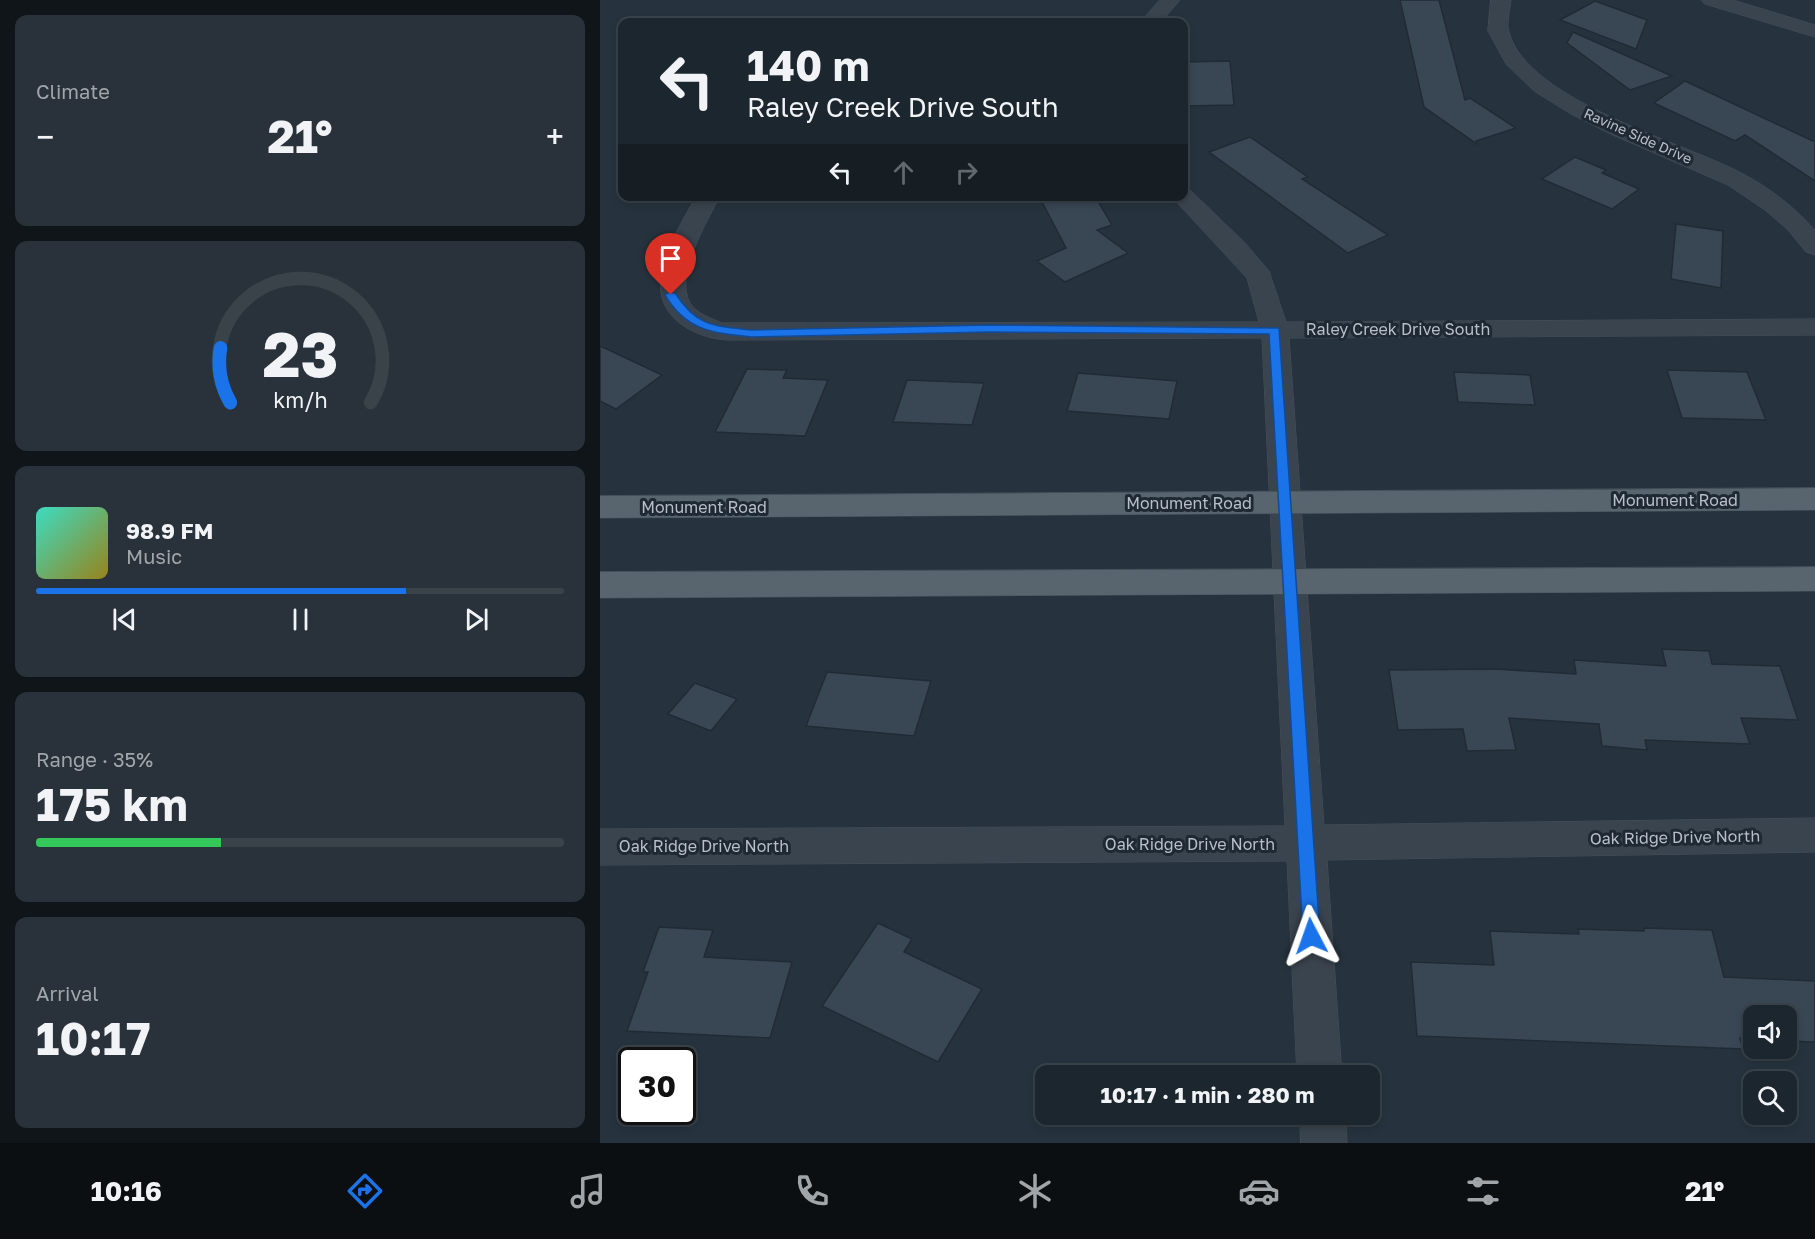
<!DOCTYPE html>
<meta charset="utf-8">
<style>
body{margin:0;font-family:"Golos Text",sans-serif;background:#29323a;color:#f1f3f6;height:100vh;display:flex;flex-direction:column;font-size:22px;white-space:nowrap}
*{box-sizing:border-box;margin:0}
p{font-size:20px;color:#a0a5aa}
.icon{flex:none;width:33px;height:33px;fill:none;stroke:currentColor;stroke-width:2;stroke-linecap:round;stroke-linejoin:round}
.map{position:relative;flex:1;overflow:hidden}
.side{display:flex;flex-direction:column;gap:15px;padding:15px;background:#0f1519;width:600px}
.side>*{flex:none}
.banner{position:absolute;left:18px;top:18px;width:570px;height:183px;border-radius:12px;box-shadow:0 3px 9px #0003,0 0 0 2px #3a434a;background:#1c262e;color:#f1f3f6;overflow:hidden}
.tools{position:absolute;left:1143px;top:1005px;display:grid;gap:12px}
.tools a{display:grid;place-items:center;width:54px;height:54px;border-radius:12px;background:#1c262e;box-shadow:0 3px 9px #0003,0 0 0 2px #3a434a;font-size:30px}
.speed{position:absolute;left:18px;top:1047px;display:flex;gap:12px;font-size:30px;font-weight:700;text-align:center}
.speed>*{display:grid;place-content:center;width:78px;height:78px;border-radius:50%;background:#1c262e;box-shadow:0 3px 9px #0003,0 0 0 2px #3a434a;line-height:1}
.speed .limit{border:3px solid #111;border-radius:9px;background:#fff;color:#111}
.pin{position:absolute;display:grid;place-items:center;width:51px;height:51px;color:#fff;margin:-62px -26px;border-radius:50% 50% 50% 0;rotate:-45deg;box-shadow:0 0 6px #0007}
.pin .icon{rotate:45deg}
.me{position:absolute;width:66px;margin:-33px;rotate:356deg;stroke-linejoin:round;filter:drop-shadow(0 0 4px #0008)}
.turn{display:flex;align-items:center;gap:21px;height:126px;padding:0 30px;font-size:27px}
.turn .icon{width:78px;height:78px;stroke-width:2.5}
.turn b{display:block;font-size:42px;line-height:51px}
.lanes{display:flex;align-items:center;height:57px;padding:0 30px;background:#0003;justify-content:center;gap:30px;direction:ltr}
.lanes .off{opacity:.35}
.big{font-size:45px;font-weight:700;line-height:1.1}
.side .widget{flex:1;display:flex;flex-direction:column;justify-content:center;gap:9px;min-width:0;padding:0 21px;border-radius:12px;background:#29323a}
.side .dial{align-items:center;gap:0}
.dial svg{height:156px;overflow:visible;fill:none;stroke:#3a434a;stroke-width:7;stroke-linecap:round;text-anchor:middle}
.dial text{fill:#f1f3f6;stroke:none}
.song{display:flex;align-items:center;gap:18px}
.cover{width:72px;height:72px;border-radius:9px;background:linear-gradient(135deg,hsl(170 70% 55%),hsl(50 70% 35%))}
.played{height:6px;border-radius:3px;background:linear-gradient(90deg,#1a73e8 70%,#3a434a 70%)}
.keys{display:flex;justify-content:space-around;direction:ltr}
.heat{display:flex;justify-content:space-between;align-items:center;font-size:33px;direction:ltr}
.charge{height:9px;border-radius:4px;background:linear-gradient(90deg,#34c759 35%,#3a434a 0)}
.trip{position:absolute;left:435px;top:1065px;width:345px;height:60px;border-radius:12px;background:#1c262e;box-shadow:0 3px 9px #0003,0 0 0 2px #3a434a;font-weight:700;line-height:60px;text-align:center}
.dock{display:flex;height:96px;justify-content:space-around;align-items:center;background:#0b0f12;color:#a0a5aa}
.dock .icon{width:42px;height:42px}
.dock .active{color:#1a73e8}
.dock b{font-size:27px;color:#f1f3f6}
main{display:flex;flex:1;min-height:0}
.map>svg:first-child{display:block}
</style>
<main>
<section class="side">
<div class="widget"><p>Climate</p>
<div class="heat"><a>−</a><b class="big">21°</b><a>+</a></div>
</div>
<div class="widget dial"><svg viewBox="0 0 100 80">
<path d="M14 69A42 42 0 1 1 86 69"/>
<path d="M14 69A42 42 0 0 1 9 41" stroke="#1a73e8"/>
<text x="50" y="56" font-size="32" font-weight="700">23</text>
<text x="50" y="72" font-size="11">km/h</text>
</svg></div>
<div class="widget">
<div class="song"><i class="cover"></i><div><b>98.9 FM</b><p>Music</p></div></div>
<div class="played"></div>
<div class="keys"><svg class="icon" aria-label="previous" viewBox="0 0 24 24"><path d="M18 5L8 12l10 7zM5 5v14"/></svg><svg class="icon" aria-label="pause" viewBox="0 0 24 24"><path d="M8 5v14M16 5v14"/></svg><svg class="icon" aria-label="next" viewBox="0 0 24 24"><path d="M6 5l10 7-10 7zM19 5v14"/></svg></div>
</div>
<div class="widget"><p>Range · 35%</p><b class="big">175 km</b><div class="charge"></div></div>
<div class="widget"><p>Arrival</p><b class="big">10:17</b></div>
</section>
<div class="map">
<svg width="1215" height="1143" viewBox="0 0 1215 1143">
<rect width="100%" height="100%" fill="#26333e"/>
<g fill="#394754" stroke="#212b36" stroke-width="1.5">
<polygon points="800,0 839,0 865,100 870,98 916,128 876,141 877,144 824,107"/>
<polygon points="995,1 1047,20 1036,49 960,20"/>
<polygon points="973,32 1072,76 1030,90 967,43"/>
<polygon points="630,61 634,105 584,106 584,62"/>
<polygon points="1085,81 1215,142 1215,181 1145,135 1135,141 1054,103"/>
<polygon points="650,137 708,177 702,179 788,235 748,253 609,152"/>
<polygon points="975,157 1006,170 1002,173 1039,189 1012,209 942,179"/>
<polygon points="439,196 495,196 512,225 497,230 528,253 465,282 437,261 466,248"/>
<polygon points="1076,224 1123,231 1121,288 1071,279"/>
<polygon points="0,346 62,375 16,409 0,401"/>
<polygon points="147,369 187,370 183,378 228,380 205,436 115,432"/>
<polygon points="1067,370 1147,372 1166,420 1082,418"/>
<polygon points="854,372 930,375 935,405 858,402"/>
<polygon points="478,373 577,381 569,419 467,411"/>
<polygon points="307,380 384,383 372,425 293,422"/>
<polygon points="1062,649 1109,651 1112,664 1180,666 1198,720 1141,718 1150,744 1045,740 1047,750 1002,746 999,724 909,718 916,750 867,751 863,729 798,730 789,670 896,669 976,674 974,660 1066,666"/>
<polygon points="227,672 331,681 314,736 206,726"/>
<polygon points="95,683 137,699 111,731 68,714"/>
<polygon points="278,923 312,939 304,952 382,989 338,1062 222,1006"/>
<polygon points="59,927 113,930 104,957 192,962 170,1038 27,1031 48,972 43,972"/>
<polygon points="1044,928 1112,930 1124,977 1215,981 1215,1042 1186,1041 1186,1016 1154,1016 1154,1039 1140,1038 1143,1049 817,1036 811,962 894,965 890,931 979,934 978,929 1044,931"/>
</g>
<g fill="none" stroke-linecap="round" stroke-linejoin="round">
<defs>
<g id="minor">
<polygon points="560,0 580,0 561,22 541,22"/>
<path d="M 891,0 L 911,0 C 910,9 906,23 909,32 C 927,101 1086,143 1143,174 C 1170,188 1194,207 1215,230 L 1215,255 L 1206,252 L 1188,230 L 1165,210 L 1128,185 L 1013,135 L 971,114 L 934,91 L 906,64 L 888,31 Z"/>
<polygon points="1102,0 1133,0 1215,25 1215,37 1105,4"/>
<path d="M 584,189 L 591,191 L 645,243 L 669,271 L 686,322 L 1215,319 L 1215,335 L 689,338 L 724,825 L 1215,818 L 1215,852 L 727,860 L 742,1076 L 697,1076 L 687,861 L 0,865 L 0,829 L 685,826 L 662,338 L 128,340 C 109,339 88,332 74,318 C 40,283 78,231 96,196 L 120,196 C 107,222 74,275 90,303 C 97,314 111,318 122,323 L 659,322 L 647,278 L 571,196 L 584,196 Z"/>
<polygon points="700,1114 746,1114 747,1143 701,1143"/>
</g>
<g id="major">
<polygon points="1215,488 1215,510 0,518 0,496"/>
<polygon points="1215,567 1215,591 0,598 0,572"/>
</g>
</defs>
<use href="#minor" stroke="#47505b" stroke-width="1"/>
<use href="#major" stroke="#47505b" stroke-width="1"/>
<use href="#minor" fill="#3a444e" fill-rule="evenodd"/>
<use href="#major" fill="#58646e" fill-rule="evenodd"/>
</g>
<path fill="#1a73e8" stroke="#114b97" stroke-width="1.5" d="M 67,293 L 75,293 C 97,327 114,326 152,330 L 389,325 L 679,328 L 720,936 L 718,942 L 711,944 L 705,942 L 703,936 L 669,334 L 389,332 L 152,337 C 113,333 86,331 65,295 Z"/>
<g text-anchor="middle" stroke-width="6" stroke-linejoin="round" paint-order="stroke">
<g font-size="14" fill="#b7bfc9" stroke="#1f2934">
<text transform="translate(1038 136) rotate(24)" y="5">Ravine Side Drive</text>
</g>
<g font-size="16" fill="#b7bfc9" stroke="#1f2934">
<text x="798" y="335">Raley Creek Drive South</text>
<text x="1075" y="506">Monument Road</text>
<text x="589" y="509">Monument Road</text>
<text x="104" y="513">Monument Road</text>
<text transform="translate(1075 837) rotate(-1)" y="6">Oak Ridge Drive North</text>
<text x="590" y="850">Oak Ridge Drive North</text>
<text x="104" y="852">Oak Ridge Drive North</text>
</g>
</g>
</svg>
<div class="tools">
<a><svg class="icon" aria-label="sound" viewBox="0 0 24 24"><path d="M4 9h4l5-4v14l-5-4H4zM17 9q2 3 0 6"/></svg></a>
<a><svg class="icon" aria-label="search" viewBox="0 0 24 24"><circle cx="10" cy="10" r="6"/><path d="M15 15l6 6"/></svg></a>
</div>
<div class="speed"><div class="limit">30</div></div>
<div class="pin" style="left:71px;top:295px;background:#d93025"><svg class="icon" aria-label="arrive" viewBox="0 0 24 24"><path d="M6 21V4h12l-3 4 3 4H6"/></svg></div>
<svg class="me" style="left:711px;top:936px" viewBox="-20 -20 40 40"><path d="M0-17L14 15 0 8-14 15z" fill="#1a73e8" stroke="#fff" stroke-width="4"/></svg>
<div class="trip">10:17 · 1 min · 280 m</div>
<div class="banner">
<div class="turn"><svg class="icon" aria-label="left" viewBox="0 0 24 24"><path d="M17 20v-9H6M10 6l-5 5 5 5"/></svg><div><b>140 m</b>Raley Creek Drive South</div></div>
<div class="lanes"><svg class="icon" aria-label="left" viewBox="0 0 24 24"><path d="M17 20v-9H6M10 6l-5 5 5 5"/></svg><svg class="icon off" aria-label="ahead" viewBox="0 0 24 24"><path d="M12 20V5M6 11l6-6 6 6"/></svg><svg class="icon off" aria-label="right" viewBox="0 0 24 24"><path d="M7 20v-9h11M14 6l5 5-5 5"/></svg></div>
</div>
</div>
</main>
<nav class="dock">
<b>10:16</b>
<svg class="icon active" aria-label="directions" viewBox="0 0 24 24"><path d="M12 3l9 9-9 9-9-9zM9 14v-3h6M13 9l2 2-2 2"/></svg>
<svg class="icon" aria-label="music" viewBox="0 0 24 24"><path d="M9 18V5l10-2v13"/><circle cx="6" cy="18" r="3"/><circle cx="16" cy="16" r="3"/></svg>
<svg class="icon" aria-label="phone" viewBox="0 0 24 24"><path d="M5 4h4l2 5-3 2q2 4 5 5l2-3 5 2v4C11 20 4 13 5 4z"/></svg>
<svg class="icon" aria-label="climate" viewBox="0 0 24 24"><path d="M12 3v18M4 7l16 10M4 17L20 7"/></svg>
<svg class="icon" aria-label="car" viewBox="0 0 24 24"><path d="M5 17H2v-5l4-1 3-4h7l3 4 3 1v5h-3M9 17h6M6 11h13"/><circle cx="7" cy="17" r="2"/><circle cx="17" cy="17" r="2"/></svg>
<svg class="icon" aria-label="filters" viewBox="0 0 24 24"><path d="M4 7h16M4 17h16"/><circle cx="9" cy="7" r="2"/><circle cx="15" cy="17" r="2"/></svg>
<b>21°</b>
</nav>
